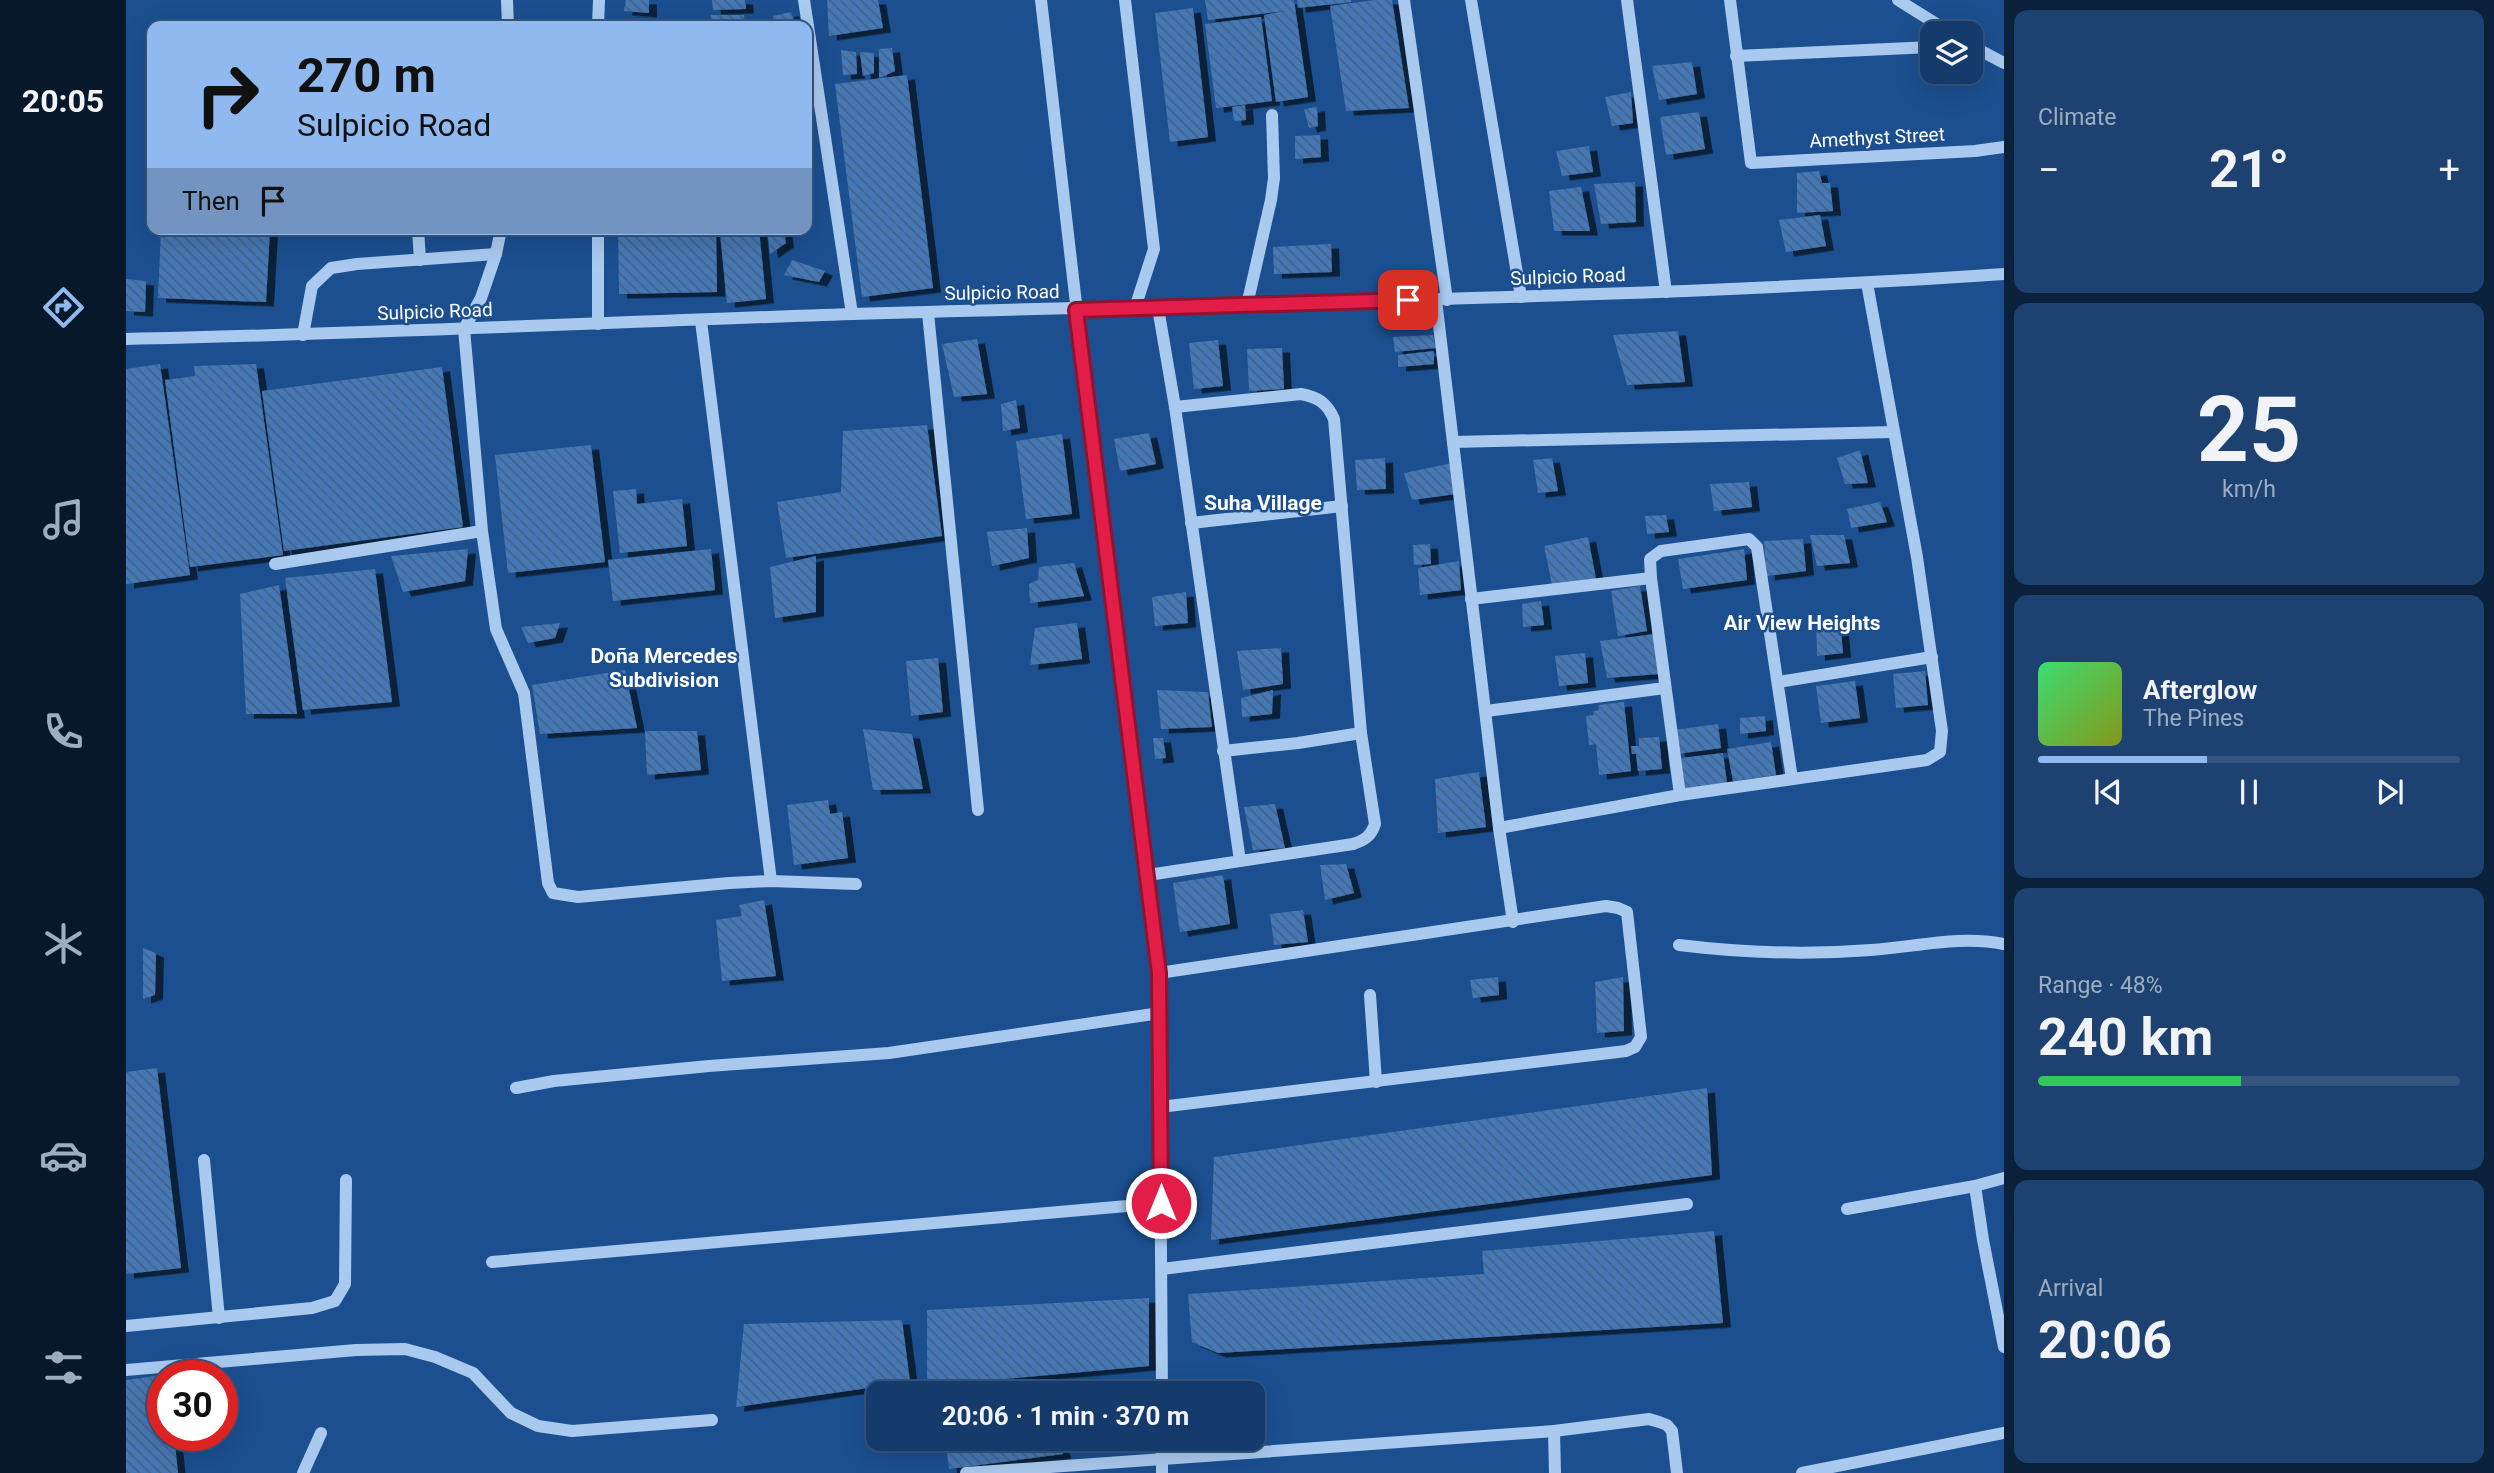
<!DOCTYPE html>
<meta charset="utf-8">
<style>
body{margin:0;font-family:Roboto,sans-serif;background:#1d4271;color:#f1f3f6;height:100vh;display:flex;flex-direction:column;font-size:26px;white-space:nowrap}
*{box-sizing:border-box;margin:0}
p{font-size:23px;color:#9dadc1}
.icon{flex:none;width:38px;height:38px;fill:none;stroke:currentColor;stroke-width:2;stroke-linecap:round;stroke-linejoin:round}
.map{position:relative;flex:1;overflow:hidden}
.details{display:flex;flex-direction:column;gap:10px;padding:10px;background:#0b203b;width:490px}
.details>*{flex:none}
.guide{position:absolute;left:21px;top:21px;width:665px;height:214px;border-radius:14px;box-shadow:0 7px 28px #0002,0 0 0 2px #33557e;background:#90b9f0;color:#111;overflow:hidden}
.buttons{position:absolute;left:1794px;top:21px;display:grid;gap:14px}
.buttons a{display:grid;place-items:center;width:63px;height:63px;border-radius:14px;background:#143b6b;box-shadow:0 7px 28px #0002,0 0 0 2px #33557e;font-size:35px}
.speed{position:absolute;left:21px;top:1360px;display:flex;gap:14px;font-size:35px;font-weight:700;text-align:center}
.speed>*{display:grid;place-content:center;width:91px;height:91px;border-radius:50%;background:#143b6b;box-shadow:0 7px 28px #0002,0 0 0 2px #33557e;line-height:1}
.speed .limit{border:10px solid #d22;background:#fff;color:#111}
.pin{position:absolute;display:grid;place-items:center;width:60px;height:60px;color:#fff;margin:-30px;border-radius:14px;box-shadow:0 4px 10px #0006}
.me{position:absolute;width:77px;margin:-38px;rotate:0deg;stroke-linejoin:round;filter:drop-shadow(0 0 5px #0008)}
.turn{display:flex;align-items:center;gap:24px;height:147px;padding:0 35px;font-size:32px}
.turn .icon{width:91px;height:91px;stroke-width:2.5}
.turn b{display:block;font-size:49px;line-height:60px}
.then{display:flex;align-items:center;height:66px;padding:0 35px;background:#0003;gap:14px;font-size:26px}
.big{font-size:52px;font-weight:700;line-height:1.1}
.details .card{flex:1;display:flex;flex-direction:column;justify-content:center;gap:10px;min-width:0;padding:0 24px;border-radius:14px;background:#1d4271}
.details .dial{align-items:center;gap:0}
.dial b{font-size:91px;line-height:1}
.song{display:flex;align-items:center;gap:21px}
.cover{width:84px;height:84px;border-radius:10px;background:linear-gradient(135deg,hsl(140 70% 55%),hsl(70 70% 35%))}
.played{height:7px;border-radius:4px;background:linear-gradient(90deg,#90b9f0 40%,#33557e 40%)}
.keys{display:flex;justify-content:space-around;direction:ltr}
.heat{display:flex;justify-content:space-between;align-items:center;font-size:38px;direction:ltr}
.charge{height:10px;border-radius:5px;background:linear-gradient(90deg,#34c759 48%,#33557e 0)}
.trip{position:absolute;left:740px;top:1381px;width:399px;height:70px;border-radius:14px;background:#143b6b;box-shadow:0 7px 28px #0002,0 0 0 2px #33557e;font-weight:700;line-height:70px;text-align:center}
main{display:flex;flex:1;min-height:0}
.menu{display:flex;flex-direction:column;width:126px;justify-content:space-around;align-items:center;background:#08182b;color:#9dadc1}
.menu .icon{width:49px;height:49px}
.menu .current{color:#90b9f0}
.menu b{font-size:32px;color:#f1f3f6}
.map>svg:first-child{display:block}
</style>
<main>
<nav class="menu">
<b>20:05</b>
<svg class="icon current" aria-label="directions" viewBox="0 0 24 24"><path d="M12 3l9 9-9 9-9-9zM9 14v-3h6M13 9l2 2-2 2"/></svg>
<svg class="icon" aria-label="music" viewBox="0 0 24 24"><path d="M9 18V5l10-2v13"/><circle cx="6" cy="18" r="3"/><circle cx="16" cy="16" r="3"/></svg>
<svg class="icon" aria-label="phone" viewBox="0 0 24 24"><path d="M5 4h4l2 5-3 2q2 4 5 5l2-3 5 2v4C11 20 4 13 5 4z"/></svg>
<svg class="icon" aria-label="climate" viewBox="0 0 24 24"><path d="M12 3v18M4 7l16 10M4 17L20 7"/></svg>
<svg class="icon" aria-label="car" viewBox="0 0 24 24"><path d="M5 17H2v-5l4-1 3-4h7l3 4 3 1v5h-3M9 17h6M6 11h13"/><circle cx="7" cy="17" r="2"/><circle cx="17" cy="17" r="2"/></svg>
<svg class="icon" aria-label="filters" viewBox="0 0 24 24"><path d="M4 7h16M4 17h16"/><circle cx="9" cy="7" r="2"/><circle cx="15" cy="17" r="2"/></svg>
</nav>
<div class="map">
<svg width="1878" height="1473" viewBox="0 0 1878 1473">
<defs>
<pattern id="building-back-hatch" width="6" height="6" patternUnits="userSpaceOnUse" patternTransform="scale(1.75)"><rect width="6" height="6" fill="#4478b7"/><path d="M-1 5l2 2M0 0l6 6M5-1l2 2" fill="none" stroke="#486282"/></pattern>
<filter id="shadow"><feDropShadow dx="8" dy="4.5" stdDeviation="0" flood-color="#0009"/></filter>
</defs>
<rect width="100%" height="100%" fill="#1b4f8f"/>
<g fill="url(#building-back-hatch)" filter="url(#shadow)">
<polygon points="500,0 523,0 523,13 498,11"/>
<polygon points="586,0 619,0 620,9 587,10"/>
<polygon points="701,0 752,0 757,28 703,36"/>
<polygon points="1079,0 1168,0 1182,97 1150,102 1138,15 1159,11 1082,20"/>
<polygon points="1171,0 1225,0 1225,2 1172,8"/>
<polygon points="1249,0 1266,0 1283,108 1220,111 1204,6"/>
<polygon points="1067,8 1082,137 1044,142 1029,13"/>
<polygon points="665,12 670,26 648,26 647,16"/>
<polygon points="585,15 618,15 619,26 585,26"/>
<polygon points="1135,17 1146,101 1090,108 1079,24"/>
<polygon points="766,48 769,71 753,78 753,49"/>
<polygon points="715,50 730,52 731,74 717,75"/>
<polygon points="734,52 748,53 748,73 737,76"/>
<polygon points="1566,62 1571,94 1533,100 1526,66"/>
<polygon points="781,75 807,288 736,297 709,84"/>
<polygon points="1505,92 1507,123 1486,126 1479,97"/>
<polygon points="1119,105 1120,120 1108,121 1106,107"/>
<polygon points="1191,107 1192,126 1183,128 1178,109"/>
<polygon points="1573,112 1579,149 1540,155 1534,117"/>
<polygon points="1194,135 1195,157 1169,159 1169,136"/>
<polygon points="1463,146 1467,172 1436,176 1430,151"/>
<polygon points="1693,171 1696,183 1704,183 1707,211 1671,213 1671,173"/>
<polygon points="1509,182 1510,222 1475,224 1468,184"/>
<polygon points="1455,187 1464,231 1428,231 1423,191"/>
<polygon points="1694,215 1700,246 1660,252 1653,220"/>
<polygon points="35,229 144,229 140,302 32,298"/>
<polygon points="492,229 590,229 591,292 493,294"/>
<polygon points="641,229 658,229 660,243 644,254"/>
<polygon points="633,230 640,299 601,303 594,233"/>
<polygon points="1205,244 1206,272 1148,274 1147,247"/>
<polygon points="666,260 699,271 693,282 658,275"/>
<polygon points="0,279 20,281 19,312 0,311"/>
<polygon points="1552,331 1559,382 1501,385 1487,335"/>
<polygon points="1307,335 1310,348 1269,352 1267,337"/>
<polygon points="851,339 861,394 828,397 816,344"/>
<polygon points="1092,340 1097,386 1068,389 1063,343"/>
<polygon points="1156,348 1158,389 1123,391 1121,349"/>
<polygon points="1308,351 1308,364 1272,367 1272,355"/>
<polygon points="34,364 64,575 0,584 0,369"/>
<polygon points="130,364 157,555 64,567 39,380 69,376 68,366"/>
<polygon points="316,367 337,527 158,551 136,391"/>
<polygon points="890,400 894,428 877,431 875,404"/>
<polygon points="801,425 816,536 660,558 651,502 715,492 717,431"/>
<polygon points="1023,433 1030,464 994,471 988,439"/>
<polygon points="936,434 946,514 900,519 890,441"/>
<polygon points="465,445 479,562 382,573 369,455"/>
<polygon points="1734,450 1742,483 1719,484 1711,458"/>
<polygon points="1259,458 1260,489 1231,490 1229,460"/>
<polygon points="1426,458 1432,491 1412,493 1407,460"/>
<polygon points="1327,463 1330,494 1286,500 1278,473"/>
<polygon points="1623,482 1626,507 1588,511 1584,484"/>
<polygon points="510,489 511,504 556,499 561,546 494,553 487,491"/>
<polygon points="1754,502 1761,522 1725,528 1721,509"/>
<polygon points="1540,515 1543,532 1521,534 1519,516"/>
<polygon points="901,528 903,558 866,566 861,532"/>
<polygon points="1684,535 1718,535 1724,563 1691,566"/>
<polygon points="1462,537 1470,579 1426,585 1418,546"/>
<polygon points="1677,539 1680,571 1641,576 1638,541"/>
<polygon points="1304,544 1305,564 1288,565 1287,545"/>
<polygon points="342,549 339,581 277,592 265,556"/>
<polygon points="585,549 589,590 487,601 482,560"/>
<polygon points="1618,549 1621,580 1557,589 1552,559"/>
<polygon points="690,556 690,612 649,618 644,567"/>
<polygon points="1333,561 1335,590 1294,595 1292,568"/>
<polygon points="948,563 958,596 904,603 903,584 912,580 913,567"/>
<polygon points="249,569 266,702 177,710 159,578"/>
<polygon points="153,585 171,714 120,714 114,594"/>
<polygon points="1514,586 1521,631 1492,636 1485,591"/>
<polygon points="1060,592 1062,623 1029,626 1026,597"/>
<polygon points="1415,601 1418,625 1397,627 1396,604"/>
<polygon points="1714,620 1717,653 1691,656 1690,621"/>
<polygon points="434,623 429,638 402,643 395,627"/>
<polygon points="951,623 956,659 904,665 909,628"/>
<polygon points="1529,634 1533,674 1481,678 1474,641"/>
<polygon points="1155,648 1157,684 1117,690 1111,651"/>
<polygon points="1459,653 1462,683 1433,686 1429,656"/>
<polygon points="812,658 817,712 785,716 780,661"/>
<polygon points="499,670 511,728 414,734 406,685"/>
<polygon points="1799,671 1802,705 1770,708 1767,674"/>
<polygon points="1729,681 1734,718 1695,723 1690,686"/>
<polygon points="1031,690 1082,692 1086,727 1035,729"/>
<polygon points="1147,690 1146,714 1116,717 1115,698"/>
<polygon points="1498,702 1505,771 1473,775 1470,744 1463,745 1460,716 1468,715 1467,711 1473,710 1472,705"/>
<polygon points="1639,716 1640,731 1614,734 1614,718"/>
<polygon points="1592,724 1595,748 1551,754 1548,730"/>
<polygon points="737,729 786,734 797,789 747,790"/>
<polygon points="519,731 571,731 575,770 521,775"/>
<polygon points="1533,737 1536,769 1512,771 1510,754 1506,754 1505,746 1513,746 1513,738"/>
<polygon points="1027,738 1037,738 1040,758 1029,759"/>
<polygon points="1645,742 1650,775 1607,781 1601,749"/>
<polygon points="1597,753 1601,784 1559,790 1555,758"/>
<polygon points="1353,772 1360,827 1312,833 1309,779"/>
<polygon points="702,800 704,814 716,812 722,858 668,865 661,805"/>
<polygon points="1149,804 1159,848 1127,850 1118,807"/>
<polygon points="1220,864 1228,893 1199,900 1194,865"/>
<polygon points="1097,875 1104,924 1054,932 1047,883"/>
<polygon points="638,900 650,976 596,981 590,920 616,916 613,905"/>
<polygon points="1177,910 1182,942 1148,945 1144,914"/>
<polygon points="17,948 30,953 29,995 17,999"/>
<polygon points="1372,977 1373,995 1347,998 1344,980"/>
<polygon points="1497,977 1498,1031 1471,1033 1469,982"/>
<polygon points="31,1068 55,1268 0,1274 0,1072"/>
<polygon points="1581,1088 1586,1175 1085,1240 1088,1157"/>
<polygon points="1588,1231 1597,1323 1092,1353 1066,1342 1062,1294 1358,1274 1356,1251"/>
<polygon points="1023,1298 1023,1366 801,1386 801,1310"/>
<polygon points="776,1320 784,1382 610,1407 618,1324"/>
<polygon points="37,1375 37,1435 48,1435 52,1473 0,1473 0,1380"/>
<polygon points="819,1438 934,1438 937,1454 823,1469"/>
</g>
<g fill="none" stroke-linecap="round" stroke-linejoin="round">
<g stroke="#a9c9ee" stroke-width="12">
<polyline points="381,0 382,26"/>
<polyline points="678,0 726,314"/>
<polyline points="915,0 949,295 1033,973 1036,1393"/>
<polyline points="999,0 1028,249 1009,308"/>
<polyline points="1278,0 1321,300"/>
<polyline points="1345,0 1395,297"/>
<polyline points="1501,0 1540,292"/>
<polyline points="1604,0 1625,163 1849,151 1878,147"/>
<polyline points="1772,0 1825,33"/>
<polyline points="472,26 473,0"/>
<polyline points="1844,45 1878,63"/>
<polyline points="1610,56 1806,47"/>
<polyline points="292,229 294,260"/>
<polyline points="375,229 370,254 355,298 338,329 356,531 370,629 398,693 422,883 427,893 452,897 603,883 645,881 730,884"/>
<polyline points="1310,300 1373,828 1387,922"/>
<polyline points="1121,305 1145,200 1148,178 1146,115"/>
<polyline points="1032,308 1049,407 1114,861"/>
<polyline points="802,313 852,810"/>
<polyline points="575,321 645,881"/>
<polyline points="472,324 472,229"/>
<polyline points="177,335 186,286 205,268 231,264 370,254"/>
<path d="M 0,339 C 242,334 484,322 727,314 C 1111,302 1495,300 1878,274"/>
<polyline points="1327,442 1768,432"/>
<polyline points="1065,523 1216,506"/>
<polyline points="149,564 356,531"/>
<polyline points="1345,599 1525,578"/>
<polyline points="1652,682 1806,657"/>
<polyline points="1360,711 1539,688"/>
<polyline points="1097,751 1172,743 1235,733"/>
<polyline points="1554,795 1525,578 1524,559 1535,551 1623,539 1631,547 1666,779"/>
<polyline points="1373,828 1554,795 1801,760 1814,752 1816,731 1791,557 1741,283"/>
<path d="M 1022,875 L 1227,844 C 1239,840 1245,836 1249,824 L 1235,733 L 1208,419 C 1201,403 1192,397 1175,394 L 1049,407"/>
<path d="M 1553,945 C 1618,953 1680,955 1745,950 C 1790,947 1833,935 1878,944"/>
<polyline points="1033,973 1480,906 1492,908 1501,912 1515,1037 1509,1047 1500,1051 1034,1107"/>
<polyline points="1244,995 1250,1082"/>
<polyline points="390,1088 428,1081 583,1066 763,1053 1034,1013"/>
<polyline points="78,1160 93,1318"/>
<polyline points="1878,1178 1849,1186 1857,1240 1878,1347"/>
<polyline points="1721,1209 1849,1186"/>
<polyline points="366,1262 1035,1203"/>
<polyline points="1036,1269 1561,1204"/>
<polyline points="0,1326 186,1308 209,1301 219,1284 220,1180"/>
<polyline points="0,1370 230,1350 279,1349 309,1357 347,1373 385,1413 412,1426 446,1431 586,1420"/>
<polyline points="1428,1431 1429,1473"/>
<polyline points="177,1473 195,1433"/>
<polyline points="840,1473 1428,1431 1523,1419 1533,1422 1541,1425 1546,1431 1551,1473"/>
<polyline points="1036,1473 1036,1438"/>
<polyline points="1676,1473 1878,1433"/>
</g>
</g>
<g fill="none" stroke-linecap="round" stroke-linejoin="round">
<defs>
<polyline id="route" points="1035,1203 1033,973 950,310 1282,300"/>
</defs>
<use href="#route" stroke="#92132f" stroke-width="18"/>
<use href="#route" stroke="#e11d48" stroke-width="12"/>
</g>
<g text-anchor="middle" stroke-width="5" stroke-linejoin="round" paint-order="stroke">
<g font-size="19" fill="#fff" stroke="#1b4f8f">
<text transform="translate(1751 137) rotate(-3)" y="7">Amethyst Street</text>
<text transform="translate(1442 276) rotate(-2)" y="7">Sulpicio Road</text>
<text transform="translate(876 292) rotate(-1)" y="7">Sulpicio Road</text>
<text transform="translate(309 311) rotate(-2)" y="7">Sulpicio Road</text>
</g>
<g font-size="21" font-weight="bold" fill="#fff" stroke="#1b4f8f">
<text x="1137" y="510">Suha Village</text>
<text x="1676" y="630">Air View Heights</text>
<text x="538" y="663">Doña Mercedes<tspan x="538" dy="24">Subdivision</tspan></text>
</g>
</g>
</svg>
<div class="buttons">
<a><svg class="icon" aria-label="layers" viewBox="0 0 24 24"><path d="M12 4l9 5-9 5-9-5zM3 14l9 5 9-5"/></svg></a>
</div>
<div class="speed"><div class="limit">30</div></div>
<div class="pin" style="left:1282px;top:300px;background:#d93025"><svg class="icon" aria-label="arrive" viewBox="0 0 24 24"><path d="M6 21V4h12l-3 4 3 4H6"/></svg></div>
<svg class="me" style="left:1035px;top:1203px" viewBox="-20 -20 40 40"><circle r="17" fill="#e11d48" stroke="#fff" stroke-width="3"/><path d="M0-11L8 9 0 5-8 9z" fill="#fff"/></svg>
<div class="trip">20:06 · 1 min · 370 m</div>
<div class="guide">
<div class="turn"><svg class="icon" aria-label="right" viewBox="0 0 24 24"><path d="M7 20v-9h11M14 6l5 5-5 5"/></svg><div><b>270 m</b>Sulpicio Road</div></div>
<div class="then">Then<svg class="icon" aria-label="arrive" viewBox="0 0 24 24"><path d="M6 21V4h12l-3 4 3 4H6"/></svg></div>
</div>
</div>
<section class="details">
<div class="card"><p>Climate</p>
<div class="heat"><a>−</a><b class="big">21°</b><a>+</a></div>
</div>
<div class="card dial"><b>25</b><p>km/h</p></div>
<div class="card">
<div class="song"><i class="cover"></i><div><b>Afterglow</b><p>The Pines</p></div></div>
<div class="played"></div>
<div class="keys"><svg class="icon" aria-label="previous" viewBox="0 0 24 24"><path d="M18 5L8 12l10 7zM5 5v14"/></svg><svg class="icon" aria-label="pause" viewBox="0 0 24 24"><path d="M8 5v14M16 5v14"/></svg><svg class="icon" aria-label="next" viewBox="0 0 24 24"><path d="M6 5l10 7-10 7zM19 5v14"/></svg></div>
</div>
<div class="card"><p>Range · 48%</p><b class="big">240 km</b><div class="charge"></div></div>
<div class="card"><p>Arrival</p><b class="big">20:06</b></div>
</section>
</main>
